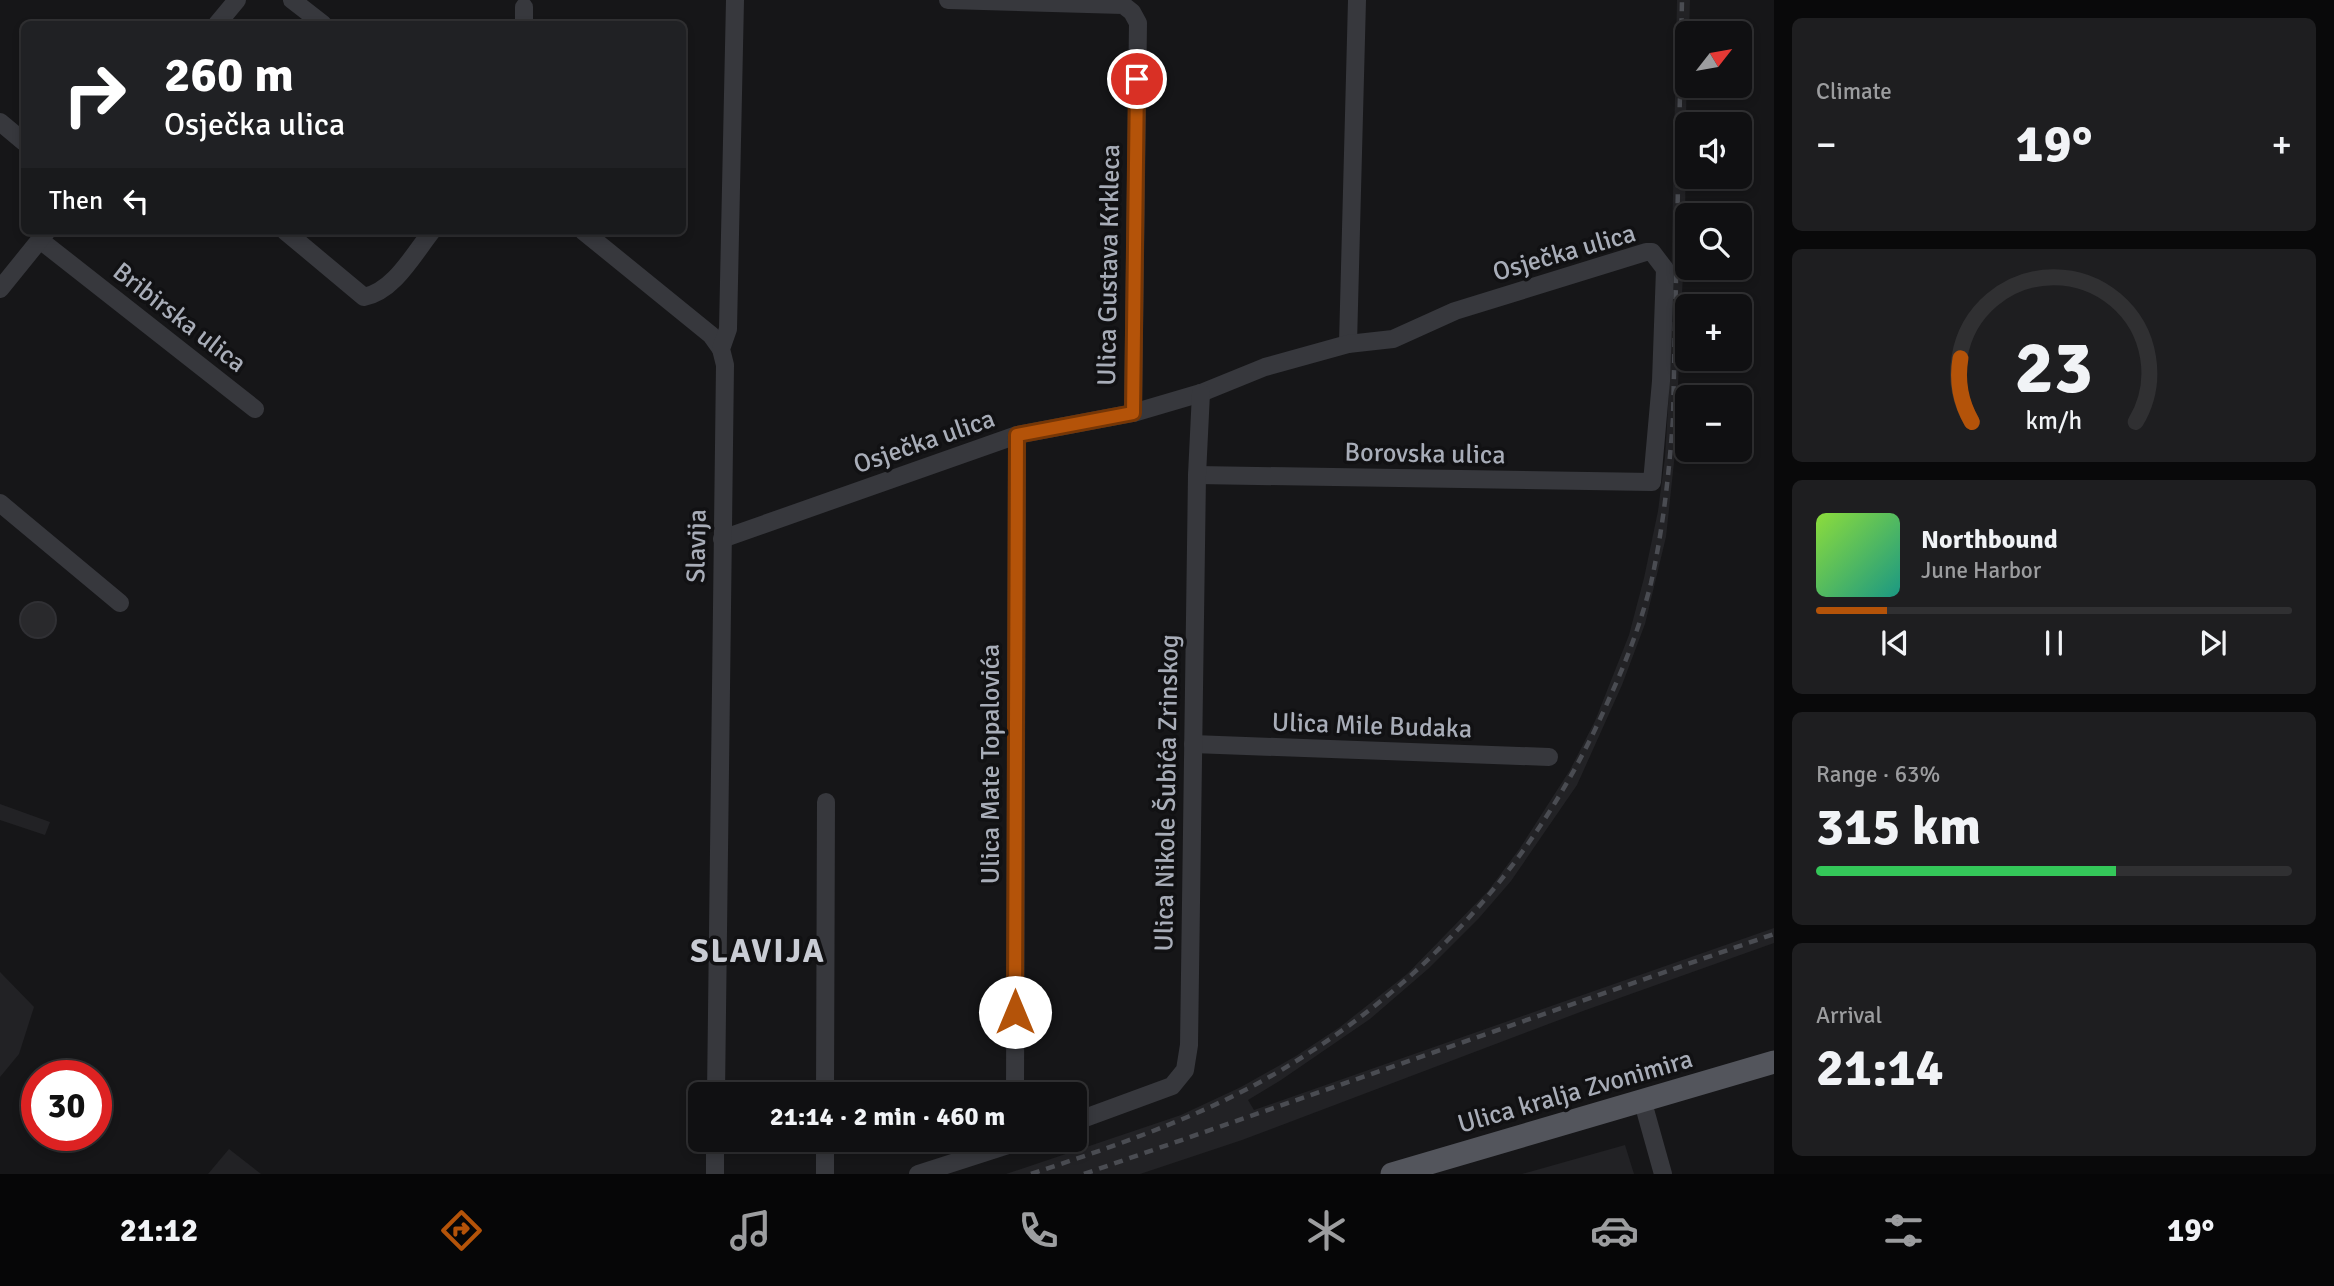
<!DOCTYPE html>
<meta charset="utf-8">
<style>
body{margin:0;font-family:Signika,sans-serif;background:#1e1e20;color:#f1f3f6;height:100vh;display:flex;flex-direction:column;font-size:26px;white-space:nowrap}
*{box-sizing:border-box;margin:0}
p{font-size:23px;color:#9c9d9f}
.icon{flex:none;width:38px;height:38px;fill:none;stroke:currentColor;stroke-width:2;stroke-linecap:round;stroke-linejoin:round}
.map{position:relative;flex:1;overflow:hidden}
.sheet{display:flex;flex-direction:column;gap:18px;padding:18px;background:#09090a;width:560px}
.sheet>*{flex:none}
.top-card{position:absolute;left:21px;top:21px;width:665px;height:214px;border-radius:10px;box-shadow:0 4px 10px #0003,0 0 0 2px #303032;background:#202124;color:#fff;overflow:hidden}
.needle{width:46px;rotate:59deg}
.controls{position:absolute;left:1675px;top:21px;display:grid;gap:14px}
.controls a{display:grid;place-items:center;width:77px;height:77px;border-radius:10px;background:#101012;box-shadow:0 4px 10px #0003,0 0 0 2px #303032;font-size:35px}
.speed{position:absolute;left:21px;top:1060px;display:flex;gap:14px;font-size:35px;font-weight:700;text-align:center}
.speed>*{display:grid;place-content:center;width:91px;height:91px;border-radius:50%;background:#101012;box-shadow:0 4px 10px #0003,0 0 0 2px #303032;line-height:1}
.speed .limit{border:10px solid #d22;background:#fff;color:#111}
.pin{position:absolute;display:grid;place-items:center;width:60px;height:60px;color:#fff;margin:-30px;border:4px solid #fff;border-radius:50%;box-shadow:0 2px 7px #0007}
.me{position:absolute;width:77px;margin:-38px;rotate:0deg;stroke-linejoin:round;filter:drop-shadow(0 0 5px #0008)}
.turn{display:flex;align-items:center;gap:24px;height:147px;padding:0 28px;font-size:32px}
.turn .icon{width:91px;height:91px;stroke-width:2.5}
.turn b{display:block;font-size:49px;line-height:60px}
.then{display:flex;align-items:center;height:66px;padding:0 28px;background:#0003;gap:14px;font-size:26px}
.big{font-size:52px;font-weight:700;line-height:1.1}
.sheet .card{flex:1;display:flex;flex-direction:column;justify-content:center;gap:10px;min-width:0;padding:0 24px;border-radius:10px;background:#1e1e20}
.sheet .dial{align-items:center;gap:0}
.dial svg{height:182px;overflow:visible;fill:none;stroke:#303032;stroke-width:7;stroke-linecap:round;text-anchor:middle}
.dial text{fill:#f1f3f6;stroke:none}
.song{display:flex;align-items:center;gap:21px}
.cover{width:84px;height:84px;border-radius:10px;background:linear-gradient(135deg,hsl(90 70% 55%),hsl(170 70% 35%))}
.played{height:7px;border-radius:4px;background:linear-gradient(90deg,#b45309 15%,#303032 15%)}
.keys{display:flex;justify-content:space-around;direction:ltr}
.heat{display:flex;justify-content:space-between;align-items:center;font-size:38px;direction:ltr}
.charge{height:10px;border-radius:5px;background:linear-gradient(90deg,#34c759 63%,#303032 0)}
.trip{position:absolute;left:688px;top:1082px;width:399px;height:70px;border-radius:10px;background:#101012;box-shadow:0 4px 10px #0003,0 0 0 2px #303032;font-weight:700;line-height:70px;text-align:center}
.tab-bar{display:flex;height:112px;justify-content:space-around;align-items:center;background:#060607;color:#9c9d9f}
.tab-bar .icon{width:49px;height:49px}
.tab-bar .active{color:#b45309}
.tab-bar b{font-size:32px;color:#f1f3f6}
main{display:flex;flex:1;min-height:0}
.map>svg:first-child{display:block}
</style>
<main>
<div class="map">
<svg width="1774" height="1174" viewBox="0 0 1774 1174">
<rect width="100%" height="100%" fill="#161618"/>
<g fill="#222225">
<polygon points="1677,0 1690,0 1689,33 1687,33 1685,227 1675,453 1666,537 1645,624 1622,685 1577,785 1511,881 1479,918 1428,969 1370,1019 1281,1080 1248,1100 1254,1110 1774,928 1774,943 1583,1011 1242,1140 1140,1174 1006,1174 1181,1115 1241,1087 1296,1056 1340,1027 1407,974 1488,891 1520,848 1570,770 1595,721 1629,635 1644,578 1658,511 1665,457 1669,390"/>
<polygon points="0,804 50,822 45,835 0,820"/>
<polygon points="0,972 34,1007 19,1054 0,1077"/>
<polygon points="1625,1145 1634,1174 1522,1174"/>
<polygon points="229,1149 261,1174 208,1174"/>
</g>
<circle fill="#29292c" stroke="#303034" stroke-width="2" cx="38" cy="620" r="18"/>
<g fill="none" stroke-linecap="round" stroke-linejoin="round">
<g stroke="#37383d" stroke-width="18">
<polyline points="292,0 323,24"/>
<polyline points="948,0 1123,5 1132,12 1138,23 1133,413"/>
<polyline points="217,24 237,0"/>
<polyline points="524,24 524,7"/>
<polyline points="0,122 24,142"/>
<path d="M 285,231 L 364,297 C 394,291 413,255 432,231"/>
<polyline points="583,231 711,335 721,349"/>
<polyline points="40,240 255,409"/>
<polyline points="0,289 47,231"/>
<polyline points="1348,344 1357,0"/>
<polyline points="0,503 120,603"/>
<polyline points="722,539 1017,435 1133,413 1201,393 1265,367 1348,344 1393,339 1455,311 1646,252 1652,252 1665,269 1661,381 1652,482 1197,475"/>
<polyline points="1193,744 1549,757"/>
<polyline points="716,1094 725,365 721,349 728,329 735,0"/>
<polyline points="825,1094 826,802"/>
<polyline points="1015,1094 1017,435"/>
<polyline points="1642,1099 1663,1174"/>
<polyline points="1074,1122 1172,1086 1185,1070 1189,1045 1197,475 1201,393"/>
<polyline points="715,1174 715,1139"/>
<polyline points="825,1174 825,1139"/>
<polyline points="918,1174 1027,1139"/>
</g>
<polyline stroke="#53555c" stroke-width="23" points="1392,1174 1774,1062"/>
<g stroke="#4a4c52" stroke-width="4.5" stroke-dasharray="9 7" stroke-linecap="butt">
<path d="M 1031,1174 C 1115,1146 1201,1117 1278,1072 C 1428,984 1540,858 1609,699 C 1626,662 1641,623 1651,583 C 1663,529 1669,474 1673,419 L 1682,0"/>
<polyline points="1084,1174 1774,934"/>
</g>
</g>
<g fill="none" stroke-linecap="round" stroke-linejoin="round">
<defs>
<polyline id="route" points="1015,1012 1017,435 1133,413 1137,79"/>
</defs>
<use href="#route" stroke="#753606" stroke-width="18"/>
<use href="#route" stroke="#b45309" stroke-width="12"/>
</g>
<g text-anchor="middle" stroke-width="7" stroke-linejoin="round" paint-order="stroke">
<g font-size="26" fill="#a8adb8" stroke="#111113">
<text transform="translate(1564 252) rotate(-16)" y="9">Osječka ulica</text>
<text transform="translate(1108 265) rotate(-89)" y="9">Ulica Gustava Krkleca</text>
<text transform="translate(180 317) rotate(38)" y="9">Bribirska ulica</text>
<text transform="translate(924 441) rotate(-19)" y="9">Osječka ulica</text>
<text transform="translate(1425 453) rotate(1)" y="9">Borovska ulica</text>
<text transform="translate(696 546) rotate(-89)" y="9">Slavija</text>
<text transform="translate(1372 725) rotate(2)" y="9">Ulica Mile Budaka</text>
<text transform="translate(990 764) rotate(-90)" y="9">Ulica Mate Topalovića</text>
<text transform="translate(1166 793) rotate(-89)" y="9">Ulica Nikole Šubića Zrinskog</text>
<text transform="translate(1575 1091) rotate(-16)" y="9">Ulica kralja Zvonimira</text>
</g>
<g font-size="33" font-weight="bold" letter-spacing="2" fill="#c9ccd4" stroke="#111113">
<text x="758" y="962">SLAVIJA</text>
</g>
</g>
</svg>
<div class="controls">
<a><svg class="needle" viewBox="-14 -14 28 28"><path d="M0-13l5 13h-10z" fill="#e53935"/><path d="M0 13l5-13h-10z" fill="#9c9d9f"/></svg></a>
<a><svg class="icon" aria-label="sound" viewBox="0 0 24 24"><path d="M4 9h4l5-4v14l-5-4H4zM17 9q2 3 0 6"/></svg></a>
<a><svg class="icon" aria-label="search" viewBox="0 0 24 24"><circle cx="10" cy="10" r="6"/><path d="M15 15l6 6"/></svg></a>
<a>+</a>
<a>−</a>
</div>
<div class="speed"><div class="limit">30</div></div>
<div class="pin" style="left:1137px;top:79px;background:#d93025"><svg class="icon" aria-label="arrive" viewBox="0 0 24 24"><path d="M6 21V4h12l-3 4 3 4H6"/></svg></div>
<svg class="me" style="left:1015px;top:1012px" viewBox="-20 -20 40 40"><circle r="19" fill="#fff"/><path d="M0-13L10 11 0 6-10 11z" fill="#b45309"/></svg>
<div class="trip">21:14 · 2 min · 460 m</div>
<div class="top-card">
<div class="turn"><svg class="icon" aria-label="right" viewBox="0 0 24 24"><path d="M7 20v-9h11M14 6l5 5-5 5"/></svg><div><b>260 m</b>Osječka ulica</div></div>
<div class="then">Then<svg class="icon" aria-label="left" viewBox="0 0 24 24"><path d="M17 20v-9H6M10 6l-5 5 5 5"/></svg></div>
</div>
</div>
<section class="sheet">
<div class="card"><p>Climate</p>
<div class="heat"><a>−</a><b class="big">19°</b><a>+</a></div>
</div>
<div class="card dial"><svg viewBox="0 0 100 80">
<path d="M14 69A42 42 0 1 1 86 69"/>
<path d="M14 69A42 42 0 0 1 9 41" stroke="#b45309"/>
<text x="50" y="56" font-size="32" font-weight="700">23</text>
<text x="50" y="72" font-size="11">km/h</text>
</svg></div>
<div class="card">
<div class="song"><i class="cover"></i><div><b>Northbound</b><p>June Harbor</p></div></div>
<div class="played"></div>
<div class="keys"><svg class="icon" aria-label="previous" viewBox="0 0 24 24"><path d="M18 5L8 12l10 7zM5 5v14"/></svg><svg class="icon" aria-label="pause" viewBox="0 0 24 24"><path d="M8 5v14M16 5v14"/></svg><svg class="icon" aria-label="next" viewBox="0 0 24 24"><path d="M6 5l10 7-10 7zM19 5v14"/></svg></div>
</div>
<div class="card"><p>Range · 63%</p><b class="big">315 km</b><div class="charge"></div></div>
<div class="card"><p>Arrival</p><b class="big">21:14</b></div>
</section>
</main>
<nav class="tab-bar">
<b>21:12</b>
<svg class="icon active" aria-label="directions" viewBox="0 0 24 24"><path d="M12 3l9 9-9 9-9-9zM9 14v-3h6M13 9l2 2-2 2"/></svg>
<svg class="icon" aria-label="music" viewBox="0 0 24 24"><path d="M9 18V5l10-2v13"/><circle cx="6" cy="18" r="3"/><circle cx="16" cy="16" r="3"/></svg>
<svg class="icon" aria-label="phone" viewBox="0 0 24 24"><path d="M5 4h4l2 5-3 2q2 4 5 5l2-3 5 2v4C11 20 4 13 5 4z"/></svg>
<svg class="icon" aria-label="climate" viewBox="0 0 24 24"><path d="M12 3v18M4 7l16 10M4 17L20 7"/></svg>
<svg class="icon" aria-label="car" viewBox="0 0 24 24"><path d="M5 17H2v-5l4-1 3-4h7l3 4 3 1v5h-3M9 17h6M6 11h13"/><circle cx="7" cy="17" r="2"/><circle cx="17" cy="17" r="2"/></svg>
<svg class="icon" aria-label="filters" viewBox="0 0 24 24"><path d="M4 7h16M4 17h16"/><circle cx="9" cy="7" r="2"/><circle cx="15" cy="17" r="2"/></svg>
<b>19°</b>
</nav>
